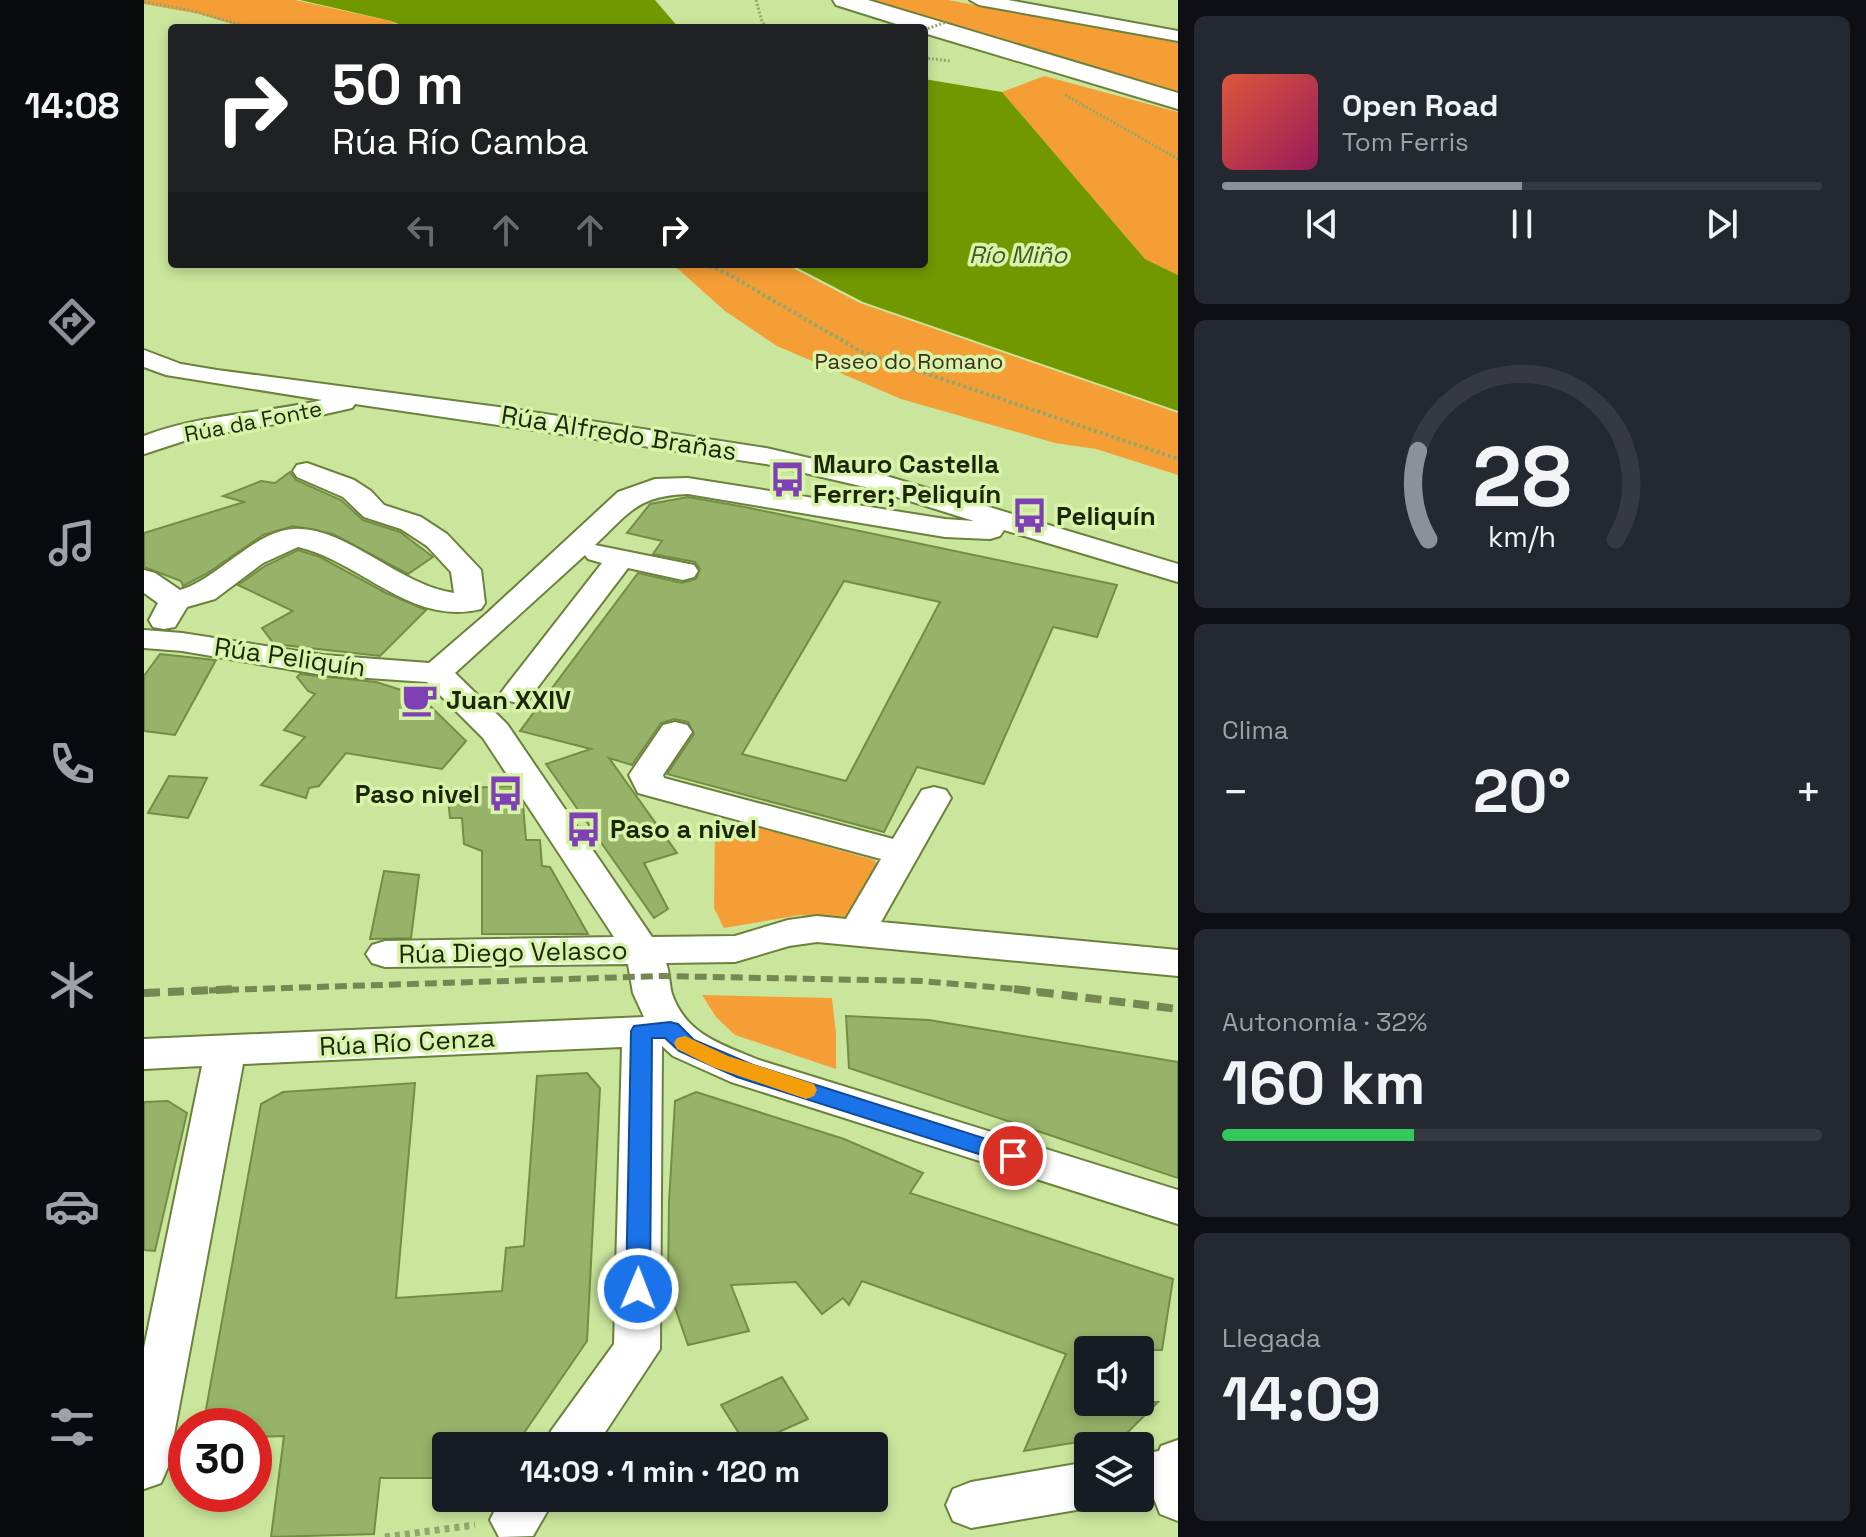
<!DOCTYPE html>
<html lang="es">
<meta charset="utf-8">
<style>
body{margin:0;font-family:"Space Grotesk",sans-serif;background:#242831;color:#f1f3f6;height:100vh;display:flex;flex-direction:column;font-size:30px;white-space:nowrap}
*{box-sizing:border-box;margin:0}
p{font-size:26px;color:#9ea1a6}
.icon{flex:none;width:44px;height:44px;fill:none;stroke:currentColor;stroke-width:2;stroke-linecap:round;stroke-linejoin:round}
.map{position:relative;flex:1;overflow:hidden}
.panel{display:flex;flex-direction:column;gap:16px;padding:16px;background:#0d0f14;width:688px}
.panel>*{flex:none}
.guide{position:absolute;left:24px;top:24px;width:760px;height:244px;border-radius:8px;box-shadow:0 4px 12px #0003;background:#202124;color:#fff;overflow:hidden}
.buttons{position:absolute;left:930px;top:1336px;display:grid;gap:16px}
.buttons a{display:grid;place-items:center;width:80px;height:80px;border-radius:8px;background:#171b24;box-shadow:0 4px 12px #0003;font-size:40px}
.speed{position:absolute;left:24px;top:1408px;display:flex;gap:16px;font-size:40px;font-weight:700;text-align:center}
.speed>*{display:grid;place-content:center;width:104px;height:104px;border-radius:50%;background:#171b24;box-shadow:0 4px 12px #0003;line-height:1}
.speed .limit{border:12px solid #d22;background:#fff;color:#111}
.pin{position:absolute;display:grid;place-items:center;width:68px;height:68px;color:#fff;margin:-34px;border:4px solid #fff;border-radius:50%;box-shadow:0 2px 8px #0007}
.me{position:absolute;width:88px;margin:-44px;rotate:1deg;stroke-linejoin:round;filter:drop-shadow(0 0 6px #0008)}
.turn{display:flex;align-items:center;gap:28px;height:168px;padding:0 32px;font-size:36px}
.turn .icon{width:104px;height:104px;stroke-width:2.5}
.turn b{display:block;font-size:56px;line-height:68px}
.lanes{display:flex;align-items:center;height:76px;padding:0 32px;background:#0003;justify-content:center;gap:40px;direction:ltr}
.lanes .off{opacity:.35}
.big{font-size:60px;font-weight:700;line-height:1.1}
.panel .tile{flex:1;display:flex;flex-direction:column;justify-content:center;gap:12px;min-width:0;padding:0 28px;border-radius:12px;background:#242831}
.panel .dial{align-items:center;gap:0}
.dial svg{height:208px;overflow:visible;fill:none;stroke:#363941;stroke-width:7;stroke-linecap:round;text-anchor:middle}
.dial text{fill:#f1f3f6;stroke:none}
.song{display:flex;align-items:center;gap:24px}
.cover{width:96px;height:96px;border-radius:12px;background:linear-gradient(135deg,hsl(10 70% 55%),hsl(330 70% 35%))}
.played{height:8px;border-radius:4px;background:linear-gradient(90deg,#8c9099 50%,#363941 50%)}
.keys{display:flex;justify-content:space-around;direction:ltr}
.heat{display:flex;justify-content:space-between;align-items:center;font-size:44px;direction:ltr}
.charge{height:12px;border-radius:6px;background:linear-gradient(90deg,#34c759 32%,#363941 0)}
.trip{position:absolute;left:288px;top:1432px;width:456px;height:80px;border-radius:8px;background:#171b24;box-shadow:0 4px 12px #0003;font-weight:700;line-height:80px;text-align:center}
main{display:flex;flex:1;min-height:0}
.menu{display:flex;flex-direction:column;width:144px;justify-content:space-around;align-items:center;background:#090b0e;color:#9ea1a6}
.menu .icon{width:56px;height:56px}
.menu .current{color:#8c9099}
.menu b{font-size:36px;color:#f1f3f6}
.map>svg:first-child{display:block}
</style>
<main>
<nav class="menu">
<b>14:08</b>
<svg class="icon current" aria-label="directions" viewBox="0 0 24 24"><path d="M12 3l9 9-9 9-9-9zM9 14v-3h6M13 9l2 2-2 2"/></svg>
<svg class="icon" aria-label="music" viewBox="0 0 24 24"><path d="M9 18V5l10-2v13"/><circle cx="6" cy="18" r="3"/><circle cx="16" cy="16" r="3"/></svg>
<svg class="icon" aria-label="phone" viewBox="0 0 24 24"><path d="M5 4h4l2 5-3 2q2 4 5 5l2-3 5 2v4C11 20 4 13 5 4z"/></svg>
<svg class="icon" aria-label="climate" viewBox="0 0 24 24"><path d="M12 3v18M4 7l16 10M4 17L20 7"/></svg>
<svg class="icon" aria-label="car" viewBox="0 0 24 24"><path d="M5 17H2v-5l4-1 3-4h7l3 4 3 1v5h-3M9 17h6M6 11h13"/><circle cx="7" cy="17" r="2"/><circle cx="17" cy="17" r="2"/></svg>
<svg class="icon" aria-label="filters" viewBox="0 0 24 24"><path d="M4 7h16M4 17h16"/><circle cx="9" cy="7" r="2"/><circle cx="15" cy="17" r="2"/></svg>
</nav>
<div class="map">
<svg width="1034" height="1537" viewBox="0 0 1034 1537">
<rect width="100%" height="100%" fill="#cae69c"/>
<g fill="#f69e36">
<polygon points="0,0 151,0 246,21 260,28 101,28 55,14 0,4"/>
<polygon points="726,0 804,0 1034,43 1034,94 783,21"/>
<polygon points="900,76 1034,112 1034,275 1001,259 858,92"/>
<polygon points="523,264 641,264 716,303 1034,413 1034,475 952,449 911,443 757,399 633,346 581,311 534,269"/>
<polygon points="596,822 730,860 734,865 711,912 704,916 689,919 656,915 580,928 570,908 571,832 580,823"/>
<polygon points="558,995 688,998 692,1033 692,1069 591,1035 572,1017"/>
</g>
<g fill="#729800">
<polygon points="156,0 511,0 535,28 264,28 247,21"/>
<polygon points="780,79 858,92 1001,259 1034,275 1034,411 719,302 646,264 780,264"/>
</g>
<g fill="#97b269" stroke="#748d46" stroke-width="2" fill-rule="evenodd">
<polygon points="146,472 152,480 197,500 219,520 256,532 289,557 264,574 189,534 149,526 119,535 62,574 39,586 37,581 0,567 0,533 100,502 79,496 117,481 131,483"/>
<path d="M 544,497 L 601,507 L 973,585 L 953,637 L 909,627 L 840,784 L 773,767 L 740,832 L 523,774 L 550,734 L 544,722 L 530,719 L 517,723 L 488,765 L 465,758 L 533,853 L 500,863 L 524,909 L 510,918 L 402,764 L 447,749 L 376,731 L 494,573 L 538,583 L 552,579 L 556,569 L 551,562 L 509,554 L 518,541 L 483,533 L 506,504 ZM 700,581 L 796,602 L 702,781 L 598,754 Z"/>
<polygon points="154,550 176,557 242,593 282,610 236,656 130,644 118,628 149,611 94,585 121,566"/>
<polygon points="16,654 72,660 31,735 0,731 0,676"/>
<polygon points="156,674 232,682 276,696 322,741 298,769 202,753 175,786 165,788 162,798 117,785 161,737 140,730 171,694 164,691 153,677"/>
<polygon points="25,776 63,778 44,818 4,813"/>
<polygon points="367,786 379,804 382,840 396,840 398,866 406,867 444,934 338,934 338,851 320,844 318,818 306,818 303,789"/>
<polygon points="240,871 275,875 267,938 226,939"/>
<polygon points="702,1016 785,1020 1034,1062 1034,1178 705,1068"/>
<polygon points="443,1073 456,1088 443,1341 371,1446 302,1446 302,1478 236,1478 230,1534 127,1537 140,1436 110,1437 110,1426 59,1426 117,1104 139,1092 271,1083 252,1298 358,1291 362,1248 380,1246 393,1076"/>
<polygon points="552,1092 700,1139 779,1173 766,1193 1029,1279 1018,1350 944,1350 944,1402 1014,1402 982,1434 880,1451 922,1354 718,1281 705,1305 699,1298 678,1314 652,1282 587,1285 605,1331 544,1345 524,1287 525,1202 531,1101"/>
<polygon points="24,1101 43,1113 11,1251 0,1250 0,1102"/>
<polygon points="638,1377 664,1419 603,1446 577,1405"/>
</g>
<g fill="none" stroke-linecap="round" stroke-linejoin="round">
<defs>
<g id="minor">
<polygon points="826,0 864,0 1034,31 1034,41 835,5"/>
<path d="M 0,350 L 37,364 L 73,370 L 362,408 L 622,448 L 739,475 L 1034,564 L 1034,582 L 860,530 L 856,536 L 846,539 L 801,537 L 544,494 C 493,496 486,512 451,545 L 550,565 L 554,571 L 550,577 L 539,580 L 484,568 L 384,700 L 373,703 L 362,700 L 357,693 L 362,686 L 458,563 L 444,559 L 441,555 L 311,673 L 363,724 L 508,937 L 591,936 L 644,920 L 673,916 L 702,919 L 737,859 L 494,793 L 485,775 L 519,725 L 531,722 L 543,725 L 548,732 L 519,775 L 520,778 L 749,839 L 778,790 L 790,787 L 802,790 L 807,798 L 737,922 L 1034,950 L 1034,976 L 673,942 L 645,946 L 591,962 L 522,963 C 526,973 525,984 528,994 C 542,1035 579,1045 615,1060 L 1034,1190 L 1034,1224 L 587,1082 L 529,1056 L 518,1046 L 516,1349 L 452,1446 L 400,1446 L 407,1431 L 470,1344 L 478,1047 L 99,1064 L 24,1467 L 17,1483 L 0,1489 L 0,1348 L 58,1066 L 0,1069 L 0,1039 L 500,1017 L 489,993 L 484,964 L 241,967 L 228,963 L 222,954 L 228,945 L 241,941 L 470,937 L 339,738 L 283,682 L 179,675 L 38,651 L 0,648 L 0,630 L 38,633 L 179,655 L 285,663 L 342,614 L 474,492 L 511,479 L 544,478 L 801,519 L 830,521 L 721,487 L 622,464 L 211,404 L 208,408 L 150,421 L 52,437 L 0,454 L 0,436 C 57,414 119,414 178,400 L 22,375 L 0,367 Z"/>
<path d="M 163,463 L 210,480 L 227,491 L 240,505 L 277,517 L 303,534 L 337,570 L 341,603 L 337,609 C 268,627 216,561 154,547 L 119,563 L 71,599 L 43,607 L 31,627 L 20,629 L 9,627 L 5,620 L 14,603 L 0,593 L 0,570 L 11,573 L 36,590 C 72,580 111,531 149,529 C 200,525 256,586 310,593 L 307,572 L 283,546 L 257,529 L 220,517 L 199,497 L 153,477 L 149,471 L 153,465 Z"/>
<polygon points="1034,1440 1034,1521 1016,1514 1009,1496 996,1498 995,1498 996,1454 1015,1451 1017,1446"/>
<polygon points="944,1462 944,1498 963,1498 944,1508 827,1528 809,1521 802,1505 809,1489 827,1482"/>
<polygon points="357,1498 411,1498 389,1536 355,1537 346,1520"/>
</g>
<polygon id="highway" points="689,0 724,0 1034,93 1034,109 780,33 780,28 765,28 692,5"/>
</defs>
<use href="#minor" stroke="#6a823c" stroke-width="4"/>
<use href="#highway" stroke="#6a823c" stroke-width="4"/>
<g stroke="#91a76b" stroke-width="3" stroke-dasharray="2 2" stroke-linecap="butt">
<polyline points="612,0 618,22 624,28"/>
<polyline points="0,2 46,10 108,28"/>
<polyline points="780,58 807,61"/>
<polyline points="921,95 1034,159"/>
</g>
<polyline stroke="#91a76b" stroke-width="4" stroke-dasharray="3 3" stroke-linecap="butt" points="560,264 584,274 716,351 1034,459"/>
<polyline stroke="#91a76b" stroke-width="7" stroke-dasharray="5 5" stroke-linecap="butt" points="241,1537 331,1525"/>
<use href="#minor" fill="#fff" fill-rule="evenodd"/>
<use href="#highway" fill="#fff" fill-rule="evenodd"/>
<polyline stroke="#758853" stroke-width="6" stroke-dasharray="12 6" stroke-linecap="butt" points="47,991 518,976 777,981 894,991"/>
<g stroke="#758853" stroke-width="8" stroke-dasharray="16 8" stroke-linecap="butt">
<polyline points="870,989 1034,1009"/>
<polyline points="0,993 95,989"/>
</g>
<polyline stroke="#91a76b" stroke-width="3" stroke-dasharray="2 2" stroke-linecap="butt" points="780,30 802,22"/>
</g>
<polygon fill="#1a73e8" stroke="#114b97" stroke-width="2" points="526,1022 534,1024 550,1040 609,1065 877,1150 881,1156 877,1162 869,1165 593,1077 535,1051 521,1038 508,1038 506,1289 502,1296 494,1299 485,1296 482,1289 487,1031 490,1026"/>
<polygon fill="#f59e0b" points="541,1036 584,1056 670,1084 673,1090 670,1096 662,1099 569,1067 533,1049 530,1043 533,1038"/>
<defs>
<symbol id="bus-bare" viewBox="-9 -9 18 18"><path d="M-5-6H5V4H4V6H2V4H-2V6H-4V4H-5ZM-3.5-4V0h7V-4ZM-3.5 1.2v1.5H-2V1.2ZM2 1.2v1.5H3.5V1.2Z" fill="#7f40b5" stroke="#d7f4a9" stroke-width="2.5" paint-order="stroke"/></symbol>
<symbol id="cafe-bare" viewBox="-9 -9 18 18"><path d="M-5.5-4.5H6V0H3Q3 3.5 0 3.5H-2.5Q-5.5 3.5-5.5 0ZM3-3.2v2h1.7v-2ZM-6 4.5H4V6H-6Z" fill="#7f40b5" stroke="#d7f4a9" stroke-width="2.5" paint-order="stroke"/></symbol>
</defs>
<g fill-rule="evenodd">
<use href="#bus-bare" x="618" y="454" width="51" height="51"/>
<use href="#bus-bare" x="860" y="490" width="51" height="51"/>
<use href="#cafe-bare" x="250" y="674" width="51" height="51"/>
<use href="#bus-bare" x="336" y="768" width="51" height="51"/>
<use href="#bus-bare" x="414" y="804" width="51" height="51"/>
</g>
<g text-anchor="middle" stroke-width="7" stroke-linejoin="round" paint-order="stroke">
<g font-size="22" fill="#3e2d1b" stroke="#d7f4a9">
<text x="765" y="369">Paseo do Romano</text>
</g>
<g font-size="22" fill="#1c2507" stroke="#d7f4a9">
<text transform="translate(109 421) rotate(-11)" y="8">Rúa da Fonte</text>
</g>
<g font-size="24" font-style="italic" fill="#455625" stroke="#d7f4a9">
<text x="874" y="263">Río Miño</text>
</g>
<g font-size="26" fill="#1c2507" stroke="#d7f4a9">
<text transform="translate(475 433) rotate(9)" y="9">Rúa Alfredo Brañas</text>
<text transform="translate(146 657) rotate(8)" y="9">Rúa Peliquín</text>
<text transform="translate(369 952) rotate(-1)" y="9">Rúa Diego Velasco</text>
<text transform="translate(263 1042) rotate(-3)" y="9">Rúa Río Cenza</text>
</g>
<g font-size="26" font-weight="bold" fill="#1c2507" stroke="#d7f4a9" text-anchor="start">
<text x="669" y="473">Mauro Castella<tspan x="669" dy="30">Ferrer; Peliquín</tspan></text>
<text x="912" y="525">Peliquín</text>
<text x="302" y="709">Juan XXIV</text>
<text x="336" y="803" text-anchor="end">Paso nivel</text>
<text x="466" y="838">Paso a nivel</text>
</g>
</g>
</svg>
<div class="buttons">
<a><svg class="icon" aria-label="sound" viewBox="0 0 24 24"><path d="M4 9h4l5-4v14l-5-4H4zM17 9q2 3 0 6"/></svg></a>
<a><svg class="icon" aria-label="layers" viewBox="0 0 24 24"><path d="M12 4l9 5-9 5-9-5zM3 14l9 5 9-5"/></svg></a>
</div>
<div class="speed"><div class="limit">30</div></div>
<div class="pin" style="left:869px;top:1156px;background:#d93025"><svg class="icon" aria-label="arrive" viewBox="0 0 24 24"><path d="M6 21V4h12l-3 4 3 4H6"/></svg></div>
<svg class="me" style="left:494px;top:1289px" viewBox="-20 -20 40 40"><circle r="17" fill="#1a73e8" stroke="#fff" stroke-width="3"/><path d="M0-11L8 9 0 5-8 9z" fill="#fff"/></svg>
<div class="trip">14:09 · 1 min · 120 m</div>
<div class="guide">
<div class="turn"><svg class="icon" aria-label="right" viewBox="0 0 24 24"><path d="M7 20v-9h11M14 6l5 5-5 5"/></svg><div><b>50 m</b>Rúa Río Camba</div></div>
<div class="lanes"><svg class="icon off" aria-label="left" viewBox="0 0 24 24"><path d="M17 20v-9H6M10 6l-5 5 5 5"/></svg><svg class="icon off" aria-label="ahead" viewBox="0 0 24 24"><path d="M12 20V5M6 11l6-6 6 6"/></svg><svg class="icon off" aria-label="ahead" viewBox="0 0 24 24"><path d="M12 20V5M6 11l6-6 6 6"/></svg><svg class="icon" aria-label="right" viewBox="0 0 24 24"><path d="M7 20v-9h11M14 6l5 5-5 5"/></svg></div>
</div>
</div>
<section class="panel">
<div class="tile">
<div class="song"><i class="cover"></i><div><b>Open Road</b><p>Tom Ferris</p></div></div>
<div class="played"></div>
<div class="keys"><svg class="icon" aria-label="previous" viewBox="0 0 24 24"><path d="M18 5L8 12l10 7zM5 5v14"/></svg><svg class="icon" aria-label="pause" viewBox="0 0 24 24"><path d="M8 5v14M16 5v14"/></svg><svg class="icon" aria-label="next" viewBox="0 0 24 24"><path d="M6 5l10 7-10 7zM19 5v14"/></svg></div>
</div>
<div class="tile dial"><svg viewBox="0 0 100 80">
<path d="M14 69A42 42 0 1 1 86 69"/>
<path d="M14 69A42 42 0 0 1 10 35" stroke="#8c9099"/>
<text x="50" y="56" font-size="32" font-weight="700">28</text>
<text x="50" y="72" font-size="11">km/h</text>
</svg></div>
<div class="tile"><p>Clima</p>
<div class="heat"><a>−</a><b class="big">20°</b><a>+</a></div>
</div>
<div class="tile"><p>Autonomía · 32%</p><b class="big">160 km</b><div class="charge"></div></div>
<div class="tile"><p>Llegada</p><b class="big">14:09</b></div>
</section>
</main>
